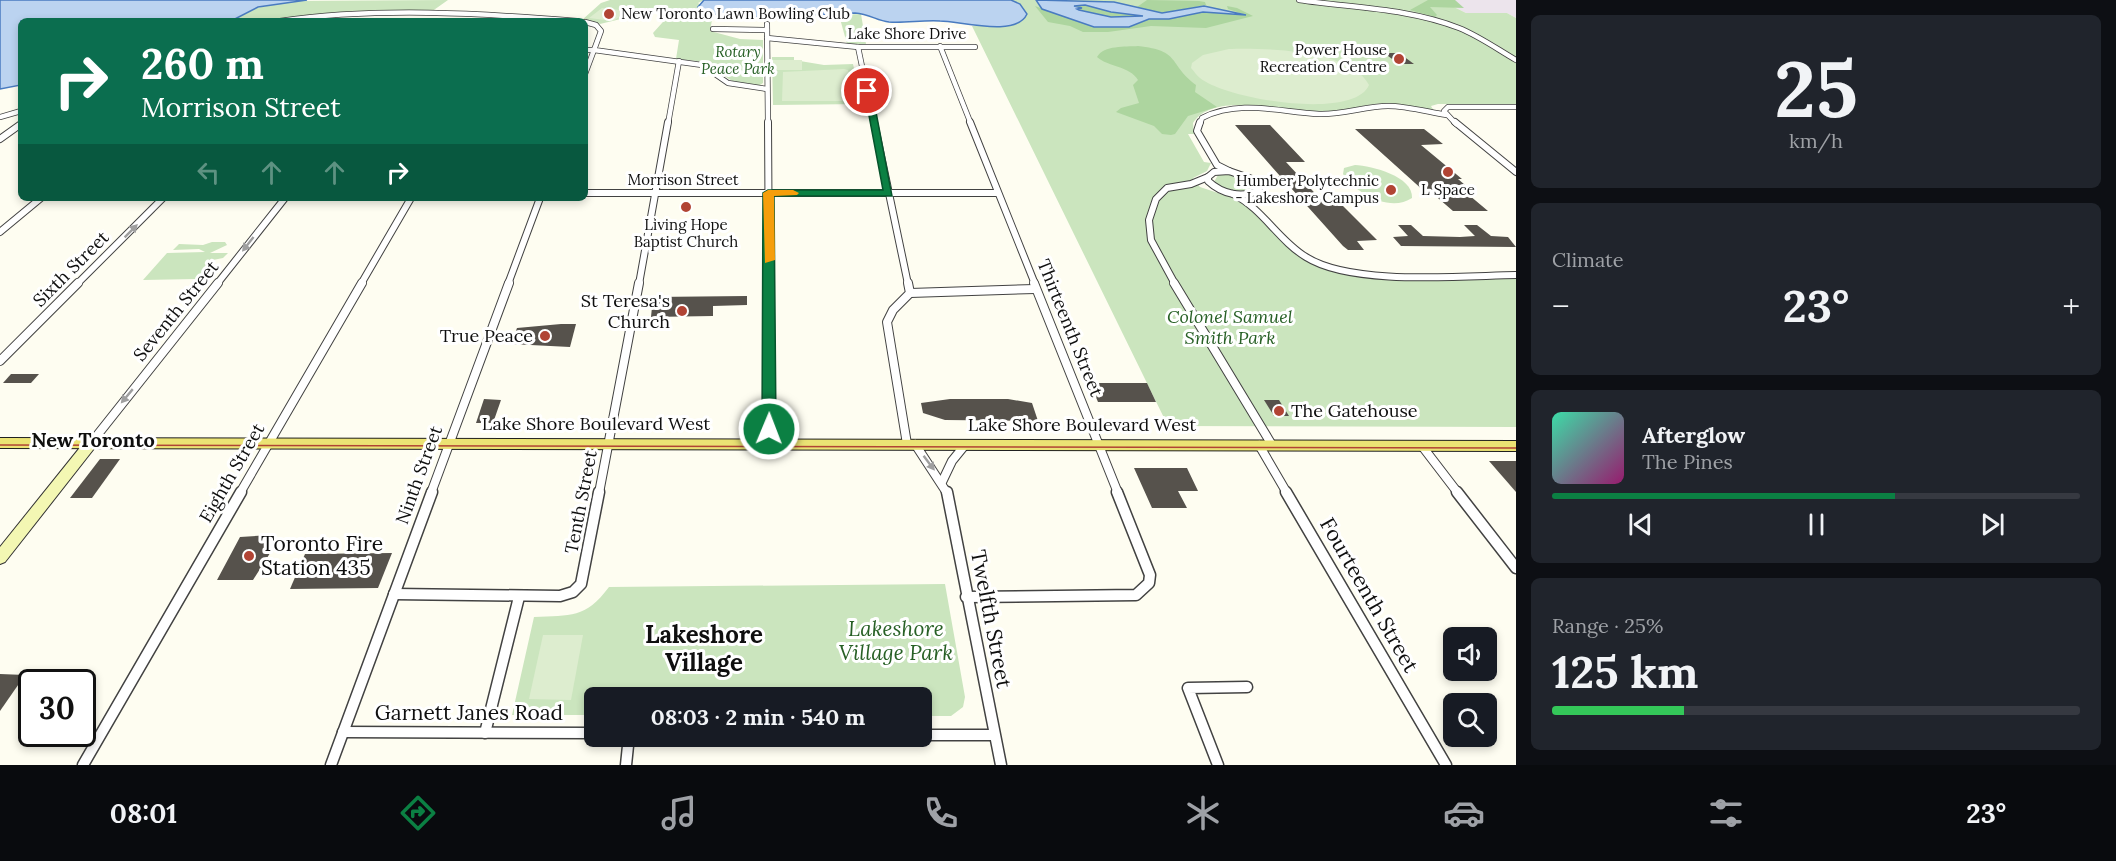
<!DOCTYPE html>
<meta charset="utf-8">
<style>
body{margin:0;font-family:Lora,serif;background:#20242c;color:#f1f3f6;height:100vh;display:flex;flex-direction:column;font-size:22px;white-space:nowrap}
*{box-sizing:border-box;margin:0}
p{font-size:20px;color:#9ea1a6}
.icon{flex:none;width:33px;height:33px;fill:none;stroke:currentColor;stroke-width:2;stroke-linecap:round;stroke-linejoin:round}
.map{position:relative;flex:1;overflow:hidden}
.drawer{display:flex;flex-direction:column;gap:15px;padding:15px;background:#0d0f14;width:600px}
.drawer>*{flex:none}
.guide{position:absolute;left:18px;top:18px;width:570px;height:183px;border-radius:9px;box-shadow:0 3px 9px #0003;background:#0b6e4f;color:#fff;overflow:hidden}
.buttons{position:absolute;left:1443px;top:627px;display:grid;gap:12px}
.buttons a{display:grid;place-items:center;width:54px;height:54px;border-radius:9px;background:#171b24;box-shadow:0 3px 9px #0003;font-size:30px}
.speed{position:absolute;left:18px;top:669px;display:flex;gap:12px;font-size:30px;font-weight:700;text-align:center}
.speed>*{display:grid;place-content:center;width:78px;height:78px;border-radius:50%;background:#171b24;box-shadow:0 3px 9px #0003;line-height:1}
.speed .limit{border:3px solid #111;border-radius:9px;background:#fff;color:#111}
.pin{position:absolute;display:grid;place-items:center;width:51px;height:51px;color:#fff;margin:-26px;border:3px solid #fff;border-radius:50%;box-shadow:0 2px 6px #0007}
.me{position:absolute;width:66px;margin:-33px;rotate:1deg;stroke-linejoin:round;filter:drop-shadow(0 0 4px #0008)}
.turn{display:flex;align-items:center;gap:21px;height:126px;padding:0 24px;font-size:27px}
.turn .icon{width:78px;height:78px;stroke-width:2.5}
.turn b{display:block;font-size:42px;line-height:51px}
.lanes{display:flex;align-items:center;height:57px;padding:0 24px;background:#0003;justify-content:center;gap:30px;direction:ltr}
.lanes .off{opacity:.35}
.big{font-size:45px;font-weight:700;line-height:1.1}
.drawer .widget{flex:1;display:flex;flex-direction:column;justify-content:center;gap:9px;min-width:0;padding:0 21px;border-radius:9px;background:#20242c}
.drawer .dial{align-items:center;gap:0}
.dial b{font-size:78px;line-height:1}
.song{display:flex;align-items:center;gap:18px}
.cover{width:72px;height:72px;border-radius:9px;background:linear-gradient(135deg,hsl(160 70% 55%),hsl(320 70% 35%))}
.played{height:6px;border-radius:3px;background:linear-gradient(90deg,#0b8043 65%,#363941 65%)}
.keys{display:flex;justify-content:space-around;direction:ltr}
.heat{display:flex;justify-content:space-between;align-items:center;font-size:33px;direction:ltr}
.charge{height:9px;border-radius:4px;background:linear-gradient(90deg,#34c759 25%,#363941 0)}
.trip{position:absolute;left:584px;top:687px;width:348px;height:60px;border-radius:9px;background:#171b24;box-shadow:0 3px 9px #0003;font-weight:700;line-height:60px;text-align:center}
.dock{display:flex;height:96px;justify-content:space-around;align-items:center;background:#090b0e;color:#9ea1a6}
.dock .icon{width:42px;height:42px}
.dock .selected{color:#0b8043}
.dock b{font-size:27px;color:#f1f3f6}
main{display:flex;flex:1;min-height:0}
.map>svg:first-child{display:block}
</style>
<main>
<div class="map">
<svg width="1516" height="765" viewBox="0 0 1516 765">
<rect width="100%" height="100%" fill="#fefdf1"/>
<polygon fill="#ece4ec" points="1440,0 1516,0 1516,18 1507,13 1466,13"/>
<g fill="#cbe5be">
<polygon points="448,0 431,12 328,13 275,21 233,21 252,9 290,1"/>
<path d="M 610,0 L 704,0 L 698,3 L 713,14 L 710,31 L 740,39 L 763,40 L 763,83 C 743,98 720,69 705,63 C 696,60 685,60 676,59 L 679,40 L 655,37 L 653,33 L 671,13 L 658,10 L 600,24 L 582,20 L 601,3 Z"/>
<path d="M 1011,0 L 1440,0 L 1466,13 L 1507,13 L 1516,18 L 1516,104 L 1438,104 L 1431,106 L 1434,111 C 1415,108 1394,103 1375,104 C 1358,106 1343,112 1325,113 C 1292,114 1215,89 1193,123 L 1194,134 L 1188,134 L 1204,162 L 1211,163 L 1207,171 L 1193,178 L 1200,187 L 1242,201 L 1296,254 L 1368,277 L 1516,278 L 1516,427 L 1168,426 L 972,26 L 1006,26 L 1027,14 L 1020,4 Z"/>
<polygon points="861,14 866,44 847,44 839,15"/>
<polygon points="772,57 794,57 794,60 824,65 853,64 862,104 773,105"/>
<path d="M 1355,165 C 1372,166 1413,176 1412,198 C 1390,213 1355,193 1343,174 L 1344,168 Z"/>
<path d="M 1229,174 L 1248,180 L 1252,189 C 1240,195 1224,191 1214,182 L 1218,175 Z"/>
<polygon points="212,242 225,242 227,245 210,253 228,253 223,258 213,260 196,279 143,280 167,253 205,252 199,249 173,250 179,244 203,245"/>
<path d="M 945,584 L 965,697 L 963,707 L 951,716 L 921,716 L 921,698 L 594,698 L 594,715 L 512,715 L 534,617 C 571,615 585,619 609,587 Z"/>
</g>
<g fill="#add59f">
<polygon points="1147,0 1199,1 1205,2 1206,5 1162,13 1137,7"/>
<polygon points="1428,0 1455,0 1464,8 1430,7 1437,15 1435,17 1410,10"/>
<polygon points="1085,5 1111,12 1144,16 1111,17 1079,10 1077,9 1081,8 1074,6"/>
<polygon points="1035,6 1094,27 1129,27 1149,19 1169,19 1204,12 1246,15 1228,9 1227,6 1237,8 1253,16 1206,28 1151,26 1108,32 1083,32 1070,26 1048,22"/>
<path d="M 1138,46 C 1182,51 1167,63 1196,85 L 1195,92 L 1217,107 L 1188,116 L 1175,134 L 1171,135 L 1162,134 L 1154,126 L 1116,112 L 1121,108 L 1139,103 L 1133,85 L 1138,80 C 1130,66 1108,67 1097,57 C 1104,45 1125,47 1138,46 Z"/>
</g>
<g fill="#ddedcf">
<polygon points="602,8 629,11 613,21 589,18"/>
<path d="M 1229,49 C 1264,48 1351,49 1369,85 C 1354,121 1225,99 1200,78 C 1197,76 1194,71 1191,68 L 1192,63 L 1203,55 Z"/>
<rect x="772" y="60" width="30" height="10"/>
<polygon points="844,69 848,70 855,101 782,101 783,72"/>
<polygon points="543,635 583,635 571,700 529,699"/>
</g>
<g fill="#bbd3f0" stroke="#497bc0" stroke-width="1.5" fill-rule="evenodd">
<polygon points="0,0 307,0 258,7 231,21 21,21 21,85 0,89"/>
<path d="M 704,0 L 1011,0 L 1020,4 L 1027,14 C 1016,38 960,21 940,21 C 923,20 906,23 889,22 C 877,21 870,14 855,13 L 753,17 L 713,14 L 698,7 Z"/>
<path d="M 1036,0 L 1114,2 L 1162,13 L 1204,6 L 1246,15 L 1203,12 L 1169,19 L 1149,19 L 1129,27 L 1094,27 L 1042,9 ZM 1085,5 L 1111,12 L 1143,16 L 1111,17 L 1079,10 L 1077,9 L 1082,8 L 1074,6 Z"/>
</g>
<g fill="#56524c">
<polygon points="1384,53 1399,53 1414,64 1399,64"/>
<polygon points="1235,125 1270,125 1305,162 1286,162 1324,203 1341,204 1377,240 1357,241 1364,250 1348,250 1343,246 1291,188 1282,188 1272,176 1280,176"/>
<polygon points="1355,129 1424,129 1443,144 1421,145 1462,179 1458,179 1465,185 1457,185 1488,211 1453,211 1431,192 1425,192"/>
<polygon points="1398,225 1411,225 1423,236 1460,237 1475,236 1464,225 1477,225 1491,236 1508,237 1516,247 1401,246 1393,237 1408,236"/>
<polygon points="747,296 747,305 713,306 713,316 651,317 653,297"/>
<polygon points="561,324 576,324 570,347 511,344 517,328"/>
<polygon points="11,374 39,374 31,383 3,383"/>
<polygon points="1090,383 1147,383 1156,402 1098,402"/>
<polygon points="484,399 501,400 493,423 476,423"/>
<polygon points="1008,399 1032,403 1038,421 945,420 923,413 921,403 950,399"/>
<polygon points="1264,400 1279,400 1289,416 1274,416"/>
<polygon points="100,459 120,459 92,498 70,498"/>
<polygon points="1489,461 1516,461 1516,492"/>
<polygon points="1134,468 1187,468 1198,491 1178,491 1187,508 1152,508"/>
<polygon points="271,535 264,550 272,550 253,580 217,580 240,537"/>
<polygon points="392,553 378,588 290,589 305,554"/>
<polygon points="0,674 25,675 0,711"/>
</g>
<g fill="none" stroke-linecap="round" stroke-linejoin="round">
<defs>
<g id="minor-far3">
<path d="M 1299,0 C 1352,8 1408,8 1459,28 C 1479,36 1497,49 1516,60"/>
<path d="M 280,21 C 377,7 479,13 577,21"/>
<polyline points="585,22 596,25 601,31 594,50 702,65 728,83 767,89"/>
<polyline points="767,24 768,124"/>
<polyline points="713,29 767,30"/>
<polyline points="767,38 858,47 975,47"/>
<polyline points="940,46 971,124"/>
<polyline points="858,47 874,124"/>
<polyline points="585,50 594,50 585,74"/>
<polyline points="0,117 21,111"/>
<polyline points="668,124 679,61"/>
<path d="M 1200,124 L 1202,118 C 1240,99 1279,112 1319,114 C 1343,115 1365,106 1388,106 C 1407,106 1428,112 1447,115"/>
<polyline points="1456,124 1444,111 1448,107 1516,107"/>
</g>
<g id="minor-far2">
<polyline points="768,122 769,284"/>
<polyline points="874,122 908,284"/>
<polyline points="970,122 1035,284"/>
<polyline points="1200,122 1197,131 1217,165 1229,171"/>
<polyline points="1455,122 1516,172"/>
<polyline points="0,139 21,124"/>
<path d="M 1229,171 L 1252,179 L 1259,190 C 1242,199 1222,194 1208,181 L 1208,177 L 1214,172 Z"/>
<polyline points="585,193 997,193"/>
<path d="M 1233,194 C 1263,209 1278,240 1306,257 C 1352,286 1461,276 1516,275"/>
<polyline points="0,232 41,198"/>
<polyline points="77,284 163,198"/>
<polyline points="217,284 285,198"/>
<polyline points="361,284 411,198"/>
<polyline points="508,284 540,198"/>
<polyline points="639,284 668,122"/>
<polyline points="1175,284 1151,240 1149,220 1156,199 1167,188 1191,184 1208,177"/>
</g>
<g id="minor-far1">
<polyline points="769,283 770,444"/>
<polyline points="1034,283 1118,493"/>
<polyline points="1174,283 1272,445"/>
<polyline points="910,293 1035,289"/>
<polyline points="0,361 78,283"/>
<polyline points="91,443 218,283"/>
<polyline points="907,444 887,322 893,310 910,293 908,283"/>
<polyline points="915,444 947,493"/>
<polyline points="1259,445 1287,493"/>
<polyline points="1422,446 1458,493"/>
<polyline points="942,482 952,461 965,445"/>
<polyline points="240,493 362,283"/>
<polyline points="431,493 509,283"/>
<polyline points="599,493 639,283"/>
</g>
<g id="minor">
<polyline points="947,492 1001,765"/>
<polyline points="1286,492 1446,765"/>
<polyline points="1457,492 1516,568"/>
<polyline points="394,594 560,596 573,592 581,584 599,492"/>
<polyline points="966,597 1136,595 1149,583 1150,575 1117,492"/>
<polyline points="343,732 594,733"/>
<polyline points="485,733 519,597"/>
<polyline points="921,735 994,735"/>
<polyline points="83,765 241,492"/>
<polyline points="331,765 432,492"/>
<polyline points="626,765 629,736"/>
<polyline points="1218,765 1188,688 1247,687"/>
</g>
<polygon id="secondary" points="91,438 96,440 97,443 96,446 5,562 0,564 0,547 86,440"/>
<polygon id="primary" points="0,438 1516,441 1516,451 0,448"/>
</defs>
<use href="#minor-far3" stroke="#424242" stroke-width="6"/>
<use href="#minor-far2" stroke="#424242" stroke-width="8"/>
<use href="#minor-far1" stroke="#424242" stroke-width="10"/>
<use href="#minor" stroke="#424242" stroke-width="13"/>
<use href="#secondary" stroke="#313131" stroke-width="2"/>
<use href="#primary" stroke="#202020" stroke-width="2"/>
<use href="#minor-far3" stroke="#fff" stroke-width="4.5"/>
<use href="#minor-far2" stroke="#fff" stroke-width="6"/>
<use href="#minor-far1" stroke="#fff" stroke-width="8"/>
<use href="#minor" stroke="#fff" stroke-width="10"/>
<use href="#secondary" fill="#f3f7b3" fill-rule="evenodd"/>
<use href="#primary" fill="#ebe374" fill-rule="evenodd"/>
<polyline stroke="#b14434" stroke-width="1.5" points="0,445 1516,448"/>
</g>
<defs><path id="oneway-solid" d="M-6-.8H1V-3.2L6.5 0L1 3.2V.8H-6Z" transform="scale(1.5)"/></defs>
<g fill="#9f9f9f">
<use href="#oneway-solid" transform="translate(131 231) rotate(-45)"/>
<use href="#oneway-solid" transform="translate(248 244) rotate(128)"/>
<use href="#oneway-solid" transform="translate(127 396) rotate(130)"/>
<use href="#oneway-solid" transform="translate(929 463) rotate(53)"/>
</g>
<polygon fill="#0b8043" stroke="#07532c" stroke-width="1.5" points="864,89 872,91 892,196 774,196 776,429 769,434 762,429 763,193 768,190 883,190"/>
<polygon fill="#f59e0b" points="793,190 799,193 797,195 774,196 775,260 765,263 763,193 768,190"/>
<g fill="#b14434" stroke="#fff" stroke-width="2">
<circle cx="609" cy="14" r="6"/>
<circle cx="1399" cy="59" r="6"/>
<circle cx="1448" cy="172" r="6"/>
<circle cx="1391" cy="190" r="6"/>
<circle cx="686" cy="207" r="6"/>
<circle cx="682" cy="311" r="6"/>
<circle cx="545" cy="336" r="6"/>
<circle cx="1279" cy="411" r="6"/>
<circle cx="249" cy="556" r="6"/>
</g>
<g text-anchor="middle" stroke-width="6" stroke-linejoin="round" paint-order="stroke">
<g font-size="15" fill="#0f0f0f" stroke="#fff" text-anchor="end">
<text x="621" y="19" text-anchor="start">New Toronto Lawn Bowling Club</text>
<text x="1387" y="55">Power House<tspan x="1387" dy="17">Recreation Centre</tspan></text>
<text x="1379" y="186">Humber Polytechnic<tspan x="1379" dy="17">- Lakeshore Campus</tspan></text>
<text x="1448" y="195" text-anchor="middle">L Space</text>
<text x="686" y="230" text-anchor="middle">Living Hope<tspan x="686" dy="17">Baptist Church</tspan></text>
</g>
<g font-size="15" fill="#0f0f0f" stroke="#fff">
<text x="907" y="39">Lake Shore Drive</text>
<text x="683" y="185">Morrison Street</text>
</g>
<g font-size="15" font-style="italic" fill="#276025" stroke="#fff">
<text x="738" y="57">Rotary<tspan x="738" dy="17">Peace Park</tspan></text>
</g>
<g font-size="18" fill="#0f0f0f" stroke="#fff">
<text transform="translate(71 269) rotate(-45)" y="6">Sixth Street</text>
<text transform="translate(176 311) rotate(-51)" y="6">Seventh Street</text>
<text transform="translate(1070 328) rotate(68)" y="6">Thirteenth Street</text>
<text x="596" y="430">Lake Shore Boulevard West</text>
<text x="1082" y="431">Lake Shore Boulevard West</text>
<text transform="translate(232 473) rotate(-60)" y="6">Eighth Street</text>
<text transform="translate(419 475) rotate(-70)" y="6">Ninth Street</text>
<text transform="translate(581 502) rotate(-79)" y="6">Tenth Street</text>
</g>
<g font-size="18" fill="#0f0f0f" stroke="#fff" text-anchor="end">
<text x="670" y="307">St Teresa's<tspan x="670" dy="21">Church</tspan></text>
<text x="533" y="342">True Peace</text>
<text x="1291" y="417" text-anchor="start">The Gatehouse</text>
</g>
<g font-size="18" font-style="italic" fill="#276025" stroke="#fff">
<text x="1230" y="323">Colonel Samuel<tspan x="1230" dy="21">Smith Park</tspan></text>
</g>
<g font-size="20" font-weight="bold" fill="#0f0f0f" stroke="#fff">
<text x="93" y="447">New Toronto</text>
</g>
<g font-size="21" fill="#0f0f0f" stroke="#fff" text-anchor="start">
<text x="261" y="551">Toronto Fire<tspan x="261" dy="24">Station 435</tspan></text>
</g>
<g font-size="21" fill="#0f0f0f" stroke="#fff">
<text transform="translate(1369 595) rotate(60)" y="7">Fourteenth Street</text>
<text transform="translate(991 619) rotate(79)" y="7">Twelfth Street</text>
<text x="469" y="720">Garnett Janes Road</text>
</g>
<g font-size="21" font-style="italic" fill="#276025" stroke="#fff">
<text x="896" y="636">Lakeshore<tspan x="896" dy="24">Village Park</tspan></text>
</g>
<g font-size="24" font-weight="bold" fill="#0f0f0f" stroke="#fff">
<text x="704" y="643">Lakeshore<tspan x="704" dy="28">Village</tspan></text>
</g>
</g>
</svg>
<div class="buttons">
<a><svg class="icon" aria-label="sound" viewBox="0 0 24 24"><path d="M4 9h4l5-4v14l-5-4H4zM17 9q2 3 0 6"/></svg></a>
<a><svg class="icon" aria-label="search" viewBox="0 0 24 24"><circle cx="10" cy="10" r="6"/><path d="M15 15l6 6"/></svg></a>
</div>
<div class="speed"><div class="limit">30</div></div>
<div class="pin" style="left:867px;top:91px;background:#d93025"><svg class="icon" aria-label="arrive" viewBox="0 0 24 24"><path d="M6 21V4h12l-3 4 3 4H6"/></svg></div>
<svg class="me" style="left:769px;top:429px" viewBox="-20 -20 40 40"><circle r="17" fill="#0b8043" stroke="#fff" stroke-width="3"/><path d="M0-11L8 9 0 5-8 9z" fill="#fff"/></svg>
<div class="trip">08:03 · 2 min · 540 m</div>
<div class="guide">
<div class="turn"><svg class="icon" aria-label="right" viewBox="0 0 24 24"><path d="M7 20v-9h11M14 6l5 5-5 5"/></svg><div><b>260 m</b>Morrison Street</div></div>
<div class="lanes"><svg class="icon off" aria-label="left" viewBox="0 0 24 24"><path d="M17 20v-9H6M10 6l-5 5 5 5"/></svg><svg class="icon off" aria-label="ahead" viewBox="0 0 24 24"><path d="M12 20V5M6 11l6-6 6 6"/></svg><svg class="icon off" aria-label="ahead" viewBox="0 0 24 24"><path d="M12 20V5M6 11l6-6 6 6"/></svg><svg class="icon" aria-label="right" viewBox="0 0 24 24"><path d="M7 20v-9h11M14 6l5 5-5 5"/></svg></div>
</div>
</div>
<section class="drawer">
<div class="widget dial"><b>25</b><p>km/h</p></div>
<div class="widget"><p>Climate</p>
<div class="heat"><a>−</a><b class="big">23°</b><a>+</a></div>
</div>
<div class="widget">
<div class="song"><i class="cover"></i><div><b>Afterglow</b><p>The Pines</p></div></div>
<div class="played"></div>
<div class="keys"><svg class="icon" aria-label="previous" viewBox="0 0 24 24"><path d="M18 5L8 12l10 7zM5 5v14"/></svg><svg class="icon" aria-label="pause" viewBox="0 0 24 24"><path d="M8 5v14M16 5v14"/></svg><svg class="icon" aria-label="next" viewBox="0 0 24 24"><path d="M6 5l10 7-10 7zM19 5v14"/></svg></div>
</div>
<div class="widget"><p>Range · 25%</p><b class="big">125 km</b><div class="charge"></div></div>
</section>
</main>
<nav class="dock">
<b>08:01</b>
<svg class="icon selected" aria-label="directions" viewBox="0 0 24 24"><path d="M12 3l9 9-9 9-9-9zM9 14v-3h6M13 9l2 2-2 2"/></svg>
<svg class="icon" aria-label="music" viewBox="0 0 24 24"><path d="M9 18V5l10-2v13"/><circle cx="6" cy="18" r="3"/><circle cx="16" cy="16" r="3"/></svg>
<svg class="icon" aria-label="phone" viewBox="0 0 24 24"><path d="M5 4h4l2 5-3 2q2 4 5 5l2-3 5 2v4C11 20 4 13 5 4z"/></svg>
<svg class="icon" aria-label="climate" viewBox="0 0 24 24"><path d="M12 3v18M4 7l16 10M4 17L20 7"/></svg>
<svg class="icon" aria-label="car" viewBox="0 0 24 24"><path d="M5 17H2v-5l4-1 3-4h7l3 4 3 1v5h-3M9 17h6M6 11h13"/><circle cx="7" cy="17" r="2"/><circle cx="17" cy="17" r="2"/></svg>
<svg class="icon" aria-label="filters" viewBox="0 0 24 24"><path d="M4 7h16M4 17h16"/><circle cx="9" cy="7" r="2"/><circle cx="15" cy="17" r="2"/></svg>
<b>23°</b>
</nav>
